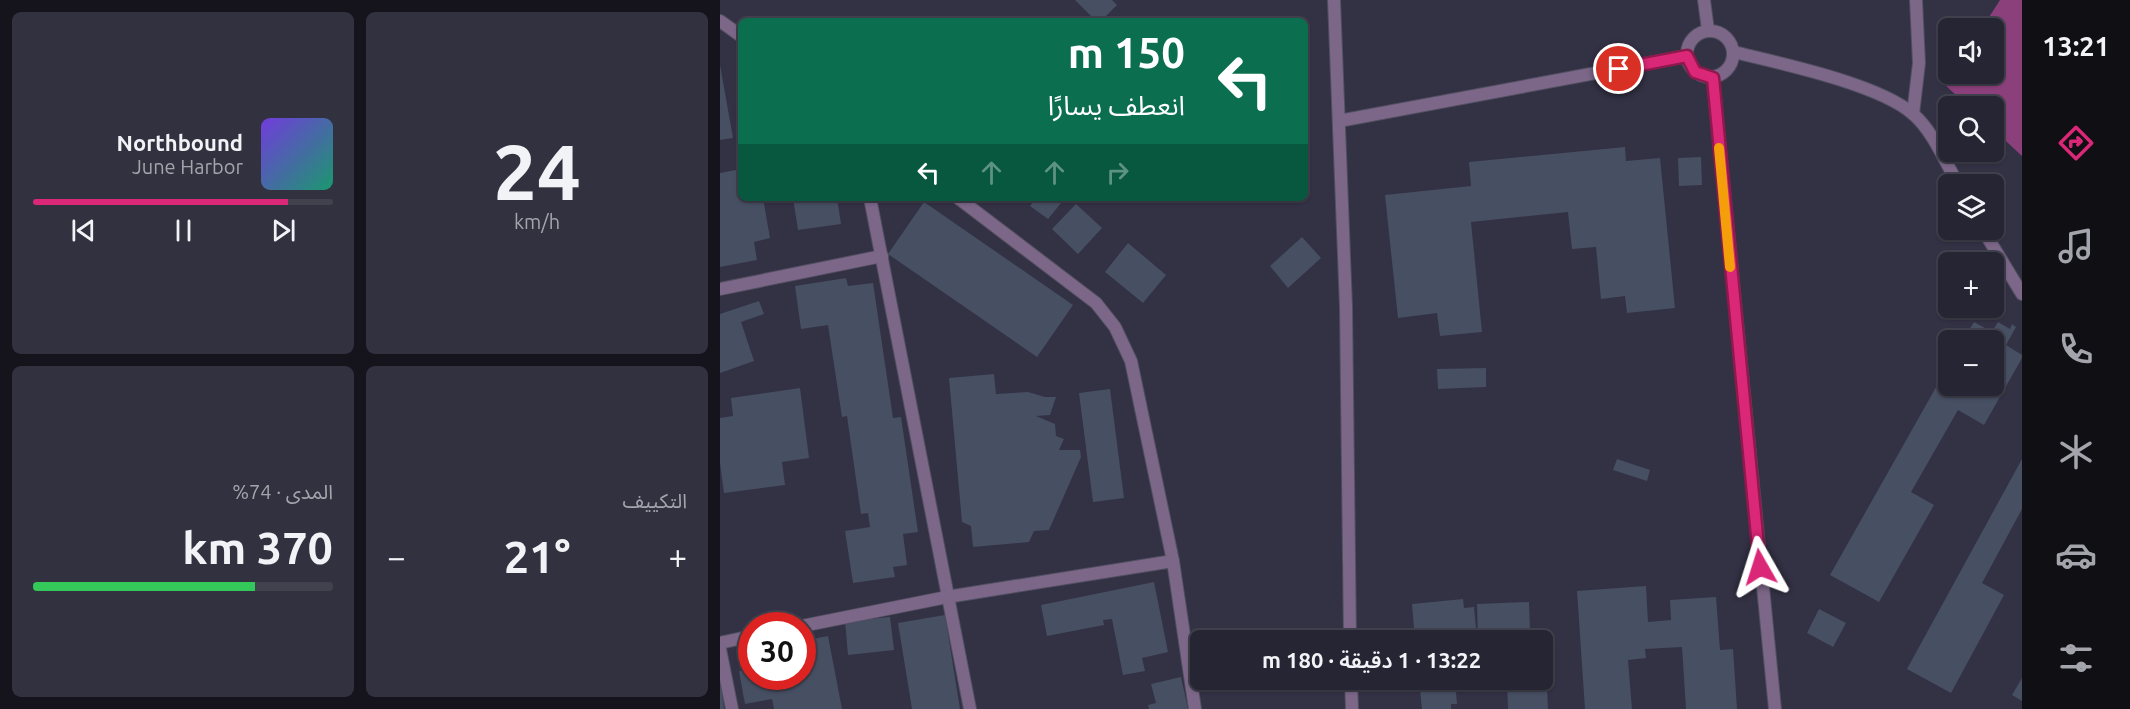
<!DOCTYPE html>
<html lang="ar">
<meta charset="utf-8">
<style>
body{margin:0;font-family:Ubuntu,"Noto Sans Arabic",sans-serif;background:#32313f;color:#f1f3f6;direction:rtl;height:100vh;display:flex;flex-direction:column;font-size:22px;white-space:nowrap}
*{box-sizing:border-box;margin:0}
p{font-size:20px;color:#a4a5ac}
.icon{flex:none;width:33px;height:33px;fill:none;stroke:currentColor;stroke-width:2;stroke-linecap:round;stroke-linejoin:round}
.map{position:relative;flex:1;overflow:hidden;direction:ltr}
.drawer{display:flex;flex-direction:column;gap:12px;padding:12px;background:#15141c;width:720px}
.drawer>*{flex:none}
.banner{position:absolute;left:18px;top:18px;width:570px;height:183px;border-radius:9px;box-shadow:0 2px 4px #0004,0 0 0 2px #42424e;direction:rtl;background:#0b6e4f;color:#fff;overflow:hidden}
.buttons{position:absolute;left:1218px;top:18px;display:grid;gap:12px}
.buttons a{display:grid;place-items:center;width:66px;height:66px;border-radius:9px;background:#262533;box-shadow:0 2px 4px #0004,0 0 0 2px #42424e;font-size:30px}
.speed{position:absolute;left:18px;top:612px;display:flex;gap:12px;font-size:30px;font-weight:700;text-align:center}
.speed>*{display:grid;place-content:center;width:78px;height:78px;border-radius:50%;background:#262533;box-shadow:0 2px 4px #0004,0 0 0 2px #42424e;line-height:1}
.speed .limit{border:9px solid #d22;background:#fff;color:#111}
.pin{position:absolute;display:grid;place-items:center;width:51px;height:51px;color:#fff;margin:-26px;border:3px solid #fff;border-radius:50%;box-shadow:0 2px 6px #0007}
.me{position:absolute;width:66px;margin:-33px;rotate:354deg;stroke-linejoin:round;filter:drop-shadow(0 0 4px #0008)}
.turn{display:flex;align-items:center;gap:21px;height:126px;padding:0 24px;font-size:27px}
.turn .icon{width:78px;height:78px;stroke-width:2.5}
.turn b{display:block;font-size:42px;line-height:51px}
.lanes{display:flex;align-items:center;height:57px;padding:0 24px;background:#0003;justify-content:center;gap:30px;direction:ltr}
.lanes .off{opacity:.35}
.big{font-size:45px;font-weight:600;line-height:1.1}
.drawer .tile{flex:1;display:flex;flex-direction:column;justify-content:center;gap:9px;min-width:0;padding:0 21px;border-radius:9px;background:#32313f}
.drawer .dial{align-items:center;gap:0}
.dial b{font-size:78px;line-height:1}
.song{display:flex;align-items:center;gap:18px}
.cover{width:72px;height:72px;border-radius:9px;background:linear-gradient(135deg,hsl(260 70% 55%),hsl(160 70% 35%))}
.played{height:6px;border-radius:3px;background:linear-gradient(90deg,#db2777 85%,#42424e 85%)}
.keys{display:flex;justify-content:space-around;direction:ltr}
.heat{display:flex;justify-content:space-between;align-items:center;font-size:33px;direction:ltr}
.charge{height:9px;border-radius:4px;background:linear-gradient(90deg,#34c759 74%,#42424e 0)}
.drawer .tiles{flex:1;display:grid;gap:12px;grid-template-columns:repeat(2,1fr)}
.trip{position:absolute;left:470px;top:630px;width:363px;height:60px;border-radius:9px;background:#262533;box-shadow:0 2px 4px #0004,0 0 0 2px #42424e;font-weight:600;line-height:60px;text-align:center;direction:rtl}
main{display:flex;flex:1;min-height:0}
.tabs{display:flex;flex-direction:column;width:108px;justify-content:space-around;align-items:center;background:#0f0f14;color:#a4a5ac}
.tabs .icon{width:42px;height:42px}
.tabs .selected{color:#db2777}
.tabs b{font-size:27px;color:#f1f3f6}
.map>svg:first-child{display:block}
</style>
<main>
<nav class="tabs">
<b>13:21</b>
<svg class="icon selected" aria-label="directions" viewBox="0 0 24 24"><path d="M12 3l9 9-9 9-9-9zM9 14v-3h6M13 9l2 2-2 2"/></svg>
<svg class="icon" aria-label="music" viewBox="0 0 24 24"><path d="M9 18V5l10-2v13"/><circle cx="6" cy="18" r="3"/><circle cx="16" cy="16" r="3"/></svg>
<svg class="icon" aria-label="phone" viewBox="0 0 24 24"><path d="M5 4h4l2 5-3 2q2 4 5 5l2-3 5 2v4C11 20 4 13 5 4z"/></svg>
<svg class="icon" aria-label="climate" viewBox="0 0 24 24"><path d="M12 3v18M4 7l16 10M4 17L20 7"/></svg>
<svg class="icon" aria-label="car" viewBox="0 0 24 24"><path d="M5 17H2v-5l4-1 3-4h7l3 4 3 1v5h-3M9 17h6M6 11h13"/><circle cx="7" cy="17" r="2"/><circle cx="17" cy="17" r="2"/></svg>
<svg class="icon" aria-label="filters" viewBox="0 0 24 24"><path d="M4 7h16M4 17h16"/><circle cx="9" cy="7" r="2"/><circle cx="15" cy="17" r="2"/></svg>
</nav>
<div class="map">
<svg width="1302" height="709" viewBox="0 0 1302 709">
<rect width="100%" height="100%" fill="#333144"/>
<polygon fill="#8b407b" points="1280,0 1302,0 1302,156 1274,130 1274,106 1248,106 1225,85 1232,74 1274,74 1274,28 1262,28"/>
<g fill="#474f63">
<polygon points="355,0 392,0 397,5 381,21 376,21"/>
<polygon points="0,65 13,138 0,140"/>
<polygon points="905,147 906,161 940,158 955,308 907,313 905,296 881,299 876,247 852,249 848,212 751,222 762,332 720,336 717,313 678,318 665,195 751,186 749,162"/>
<polygon points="981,157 982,185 959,186 958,158"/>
<polygon points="21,169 21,198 43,198 50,238 34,242 37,260 0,267 0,173"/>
<polygon points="73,198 117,198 121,224 78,230"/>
<polygon points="316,198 345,198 328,219 310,206"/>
<polygon points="204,202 353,305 317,357 168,254"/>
<polygon points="356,204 382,228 358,254 332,229"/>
<polygon points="582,237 601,258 568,288 550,266"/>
<polygon points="408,243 446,275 423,303 385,272"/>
<polygon points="126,278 128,286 153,283 173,418 181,417 198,532 183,534 187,565 173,567 175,577 133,583 125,531 150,527 148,513 141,514 127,416 122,417 108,325 81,329 75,286"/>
<polygon points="39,301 44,314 21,322 34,361 0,373 0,314"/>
<polygon points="1254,322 1272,332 1278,322 1290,329 1292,324 1296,327 1286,345 1302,355 1302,358 1264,425 1238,410 1191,492 1214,505 1159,602 1110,575 1228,366 1228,386 1274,386 1274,340 1243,340"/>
<polygon points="766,368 766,387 718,389 717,369"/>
<polygon points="274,374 276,394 308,392 325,397 336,397 330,415 316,416 335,424 336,436 344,439 339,450 360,450 361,457 329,530 314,531 309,542 253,547 251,526 242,522 229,378"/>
<polygon points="80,388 89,458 62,462 65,485 4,493 0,463 0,418 13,416 11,398"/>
<polygon points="390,389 404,498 373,502 359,393"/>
<polygon points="897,459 930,470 927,481 893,470"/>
<polygon points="1302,459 1302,509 1262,583 1284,595 1231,693 1187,669"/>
<polygon points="434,582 448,652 422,658 425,671 403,675 392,619 383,620 384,625 327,636 321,605"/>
<polygon points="926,586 928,622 951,620 950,600 996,597 1000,650 1013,649 1017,709 966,709 962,647 925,649 926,658 908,660 912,709 865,709 857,591"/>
<polygon points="743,599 744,608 754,607 757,640 695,640 692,604"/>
<polygon points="809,602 810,631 820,631 820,640 758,640 757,604"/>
<polygon points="1099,609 1126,623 1113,647 1087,633"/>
<polygon points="225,615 240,709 192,709 178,623"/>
<polygon points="170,617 174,650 128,655 125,621"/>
<polygon points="108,636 122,709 54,709 52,699 25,704 19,671 32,669 32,676 82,676 82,641"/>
<polygon points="822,668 826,668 828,709 788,709 787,680 822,680"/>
<polygon points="461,677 468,709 429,709 428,705 436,703 431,684"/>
<polygon points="1302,678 1302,701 1292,695"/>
<polygon points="699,680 735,680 737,704 731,704 731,709 702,709"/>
<polygon points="0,685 1,685 4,709 0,709"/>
</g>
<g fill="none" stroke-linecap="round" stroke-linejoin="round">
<defs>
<g id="minor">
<polyline points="614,0 626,307 630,640"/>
<polyline points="984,0 988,30"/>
<polyline points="0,21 21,36"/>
<circle cx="990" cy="54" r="23"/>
<path d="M 1014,52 C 1059,63 1159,84 1193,114 C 1213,131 1225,162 1238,184"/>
<polyline points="993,78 1055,709"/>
<polyline points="1193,114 1199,63 1196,0"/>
<polyline points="619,121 967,56"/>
<polyline points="150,198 250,709"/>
<polyline points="238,198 376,303 395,327 411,361 453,561 475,709"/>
<polyline points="1263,230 1302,294"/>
<polyline points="0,289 162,256"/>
<polyline points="82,626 227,597 453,561"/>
<polyline points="0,643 32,636"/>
<polyline points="0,649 12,709"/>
<polyline points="631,680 632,709"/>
</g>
</defs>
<use href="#minor" stroke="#514f61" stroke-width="14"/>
<use href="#minor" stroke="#7c6789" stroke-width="12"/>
</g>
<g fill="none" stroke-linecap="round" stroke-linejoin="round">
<defs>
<polyline id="route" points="899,69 967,56 975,72 993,78 1040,567"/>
</defs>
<use href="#route" stroke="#8e194d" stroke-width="15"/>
<use href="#route" stroke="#db2777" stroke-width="10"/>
<polyline stroke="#f59e0b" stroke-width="10" points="999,148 1010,267"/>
</g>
</svg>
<div class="buttons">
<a><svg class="icon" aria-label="sound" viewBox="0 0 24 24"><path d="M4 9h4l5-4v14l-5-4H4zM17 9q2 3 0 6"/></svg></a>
<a><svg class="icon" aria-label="search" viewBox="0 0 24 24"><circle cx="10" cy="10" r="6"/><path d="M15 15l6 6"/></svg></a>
<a><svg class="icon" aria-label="layers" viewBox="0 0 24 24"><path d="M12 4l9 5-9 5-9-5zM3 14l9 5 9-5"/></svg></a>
<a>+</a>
<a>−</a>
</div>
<div class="speed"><div class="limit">30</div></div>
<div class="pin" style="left:899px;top:69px;background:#d93025"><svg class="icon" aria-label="arrive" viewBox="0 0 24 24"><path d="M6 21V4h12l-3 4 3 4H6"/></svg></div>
<svg class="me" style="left:1040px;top:567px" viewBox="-20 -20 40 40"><path d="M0-17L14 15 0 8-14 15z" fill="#db2777" stroke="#fff" stroke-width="4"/></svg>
<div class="trip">13:22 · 1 دقيقة · 180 m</div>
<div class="banner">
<div class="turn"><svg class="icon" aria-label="left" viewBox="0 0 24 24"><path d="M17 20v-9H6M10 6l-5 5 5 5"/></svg><div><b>150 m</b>انعطف يسارًا</div></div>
<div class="lanes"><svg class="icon" aria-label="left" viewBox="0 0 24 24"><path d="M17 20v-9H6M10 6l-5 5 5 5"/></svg><svg class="icon off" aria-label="ahead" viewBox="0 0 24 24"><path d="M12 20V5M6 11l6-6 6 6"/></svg><svg class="icon off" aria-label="ahead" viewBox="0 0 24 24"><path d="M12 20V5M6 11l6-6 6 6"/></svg><svg class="icon off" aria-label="right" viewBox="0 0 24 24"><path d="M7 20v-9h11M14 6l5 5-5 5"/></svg></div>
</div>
</div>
<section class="drawer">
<div class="tiles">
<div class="tile dial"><b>24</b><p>km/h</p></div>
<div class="tile">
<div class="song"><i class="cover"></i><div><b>Northbound</b><p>June Harbor</p></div></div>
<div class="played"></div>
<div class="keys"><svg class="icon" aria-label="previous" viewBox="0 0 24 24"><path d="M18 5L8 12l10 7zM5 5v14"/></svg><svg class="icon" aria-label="pause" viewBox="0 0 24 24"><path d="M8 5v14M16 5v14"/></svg><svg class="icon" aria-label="next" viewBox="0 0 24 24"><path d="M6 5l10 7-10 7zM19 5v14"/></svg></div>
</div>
<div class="tile"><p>التكييف</p>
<div class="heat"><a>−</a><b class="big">21°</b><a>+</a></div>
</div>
<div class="tile"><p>المدى · 74%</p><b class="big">370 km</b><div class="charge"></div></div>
</div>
</section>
</main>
